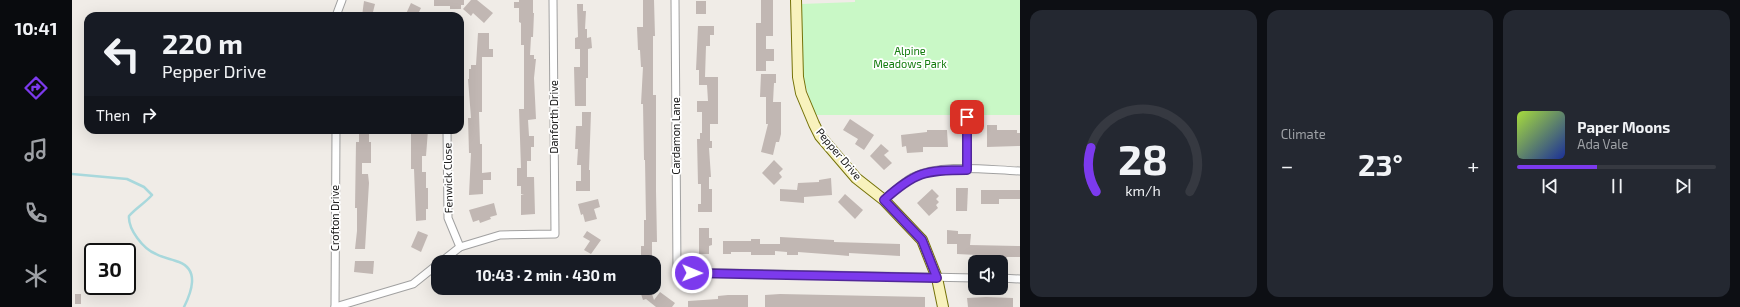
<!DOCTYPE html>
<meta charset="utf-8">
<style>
body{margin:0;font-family:"Exo 2",sans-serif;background:#242831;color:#f1f3f6;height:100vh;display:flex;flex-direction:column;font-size:15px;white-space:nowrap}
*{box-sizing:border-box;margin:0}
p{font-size:13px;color:#9ea1a6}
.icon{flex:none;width:22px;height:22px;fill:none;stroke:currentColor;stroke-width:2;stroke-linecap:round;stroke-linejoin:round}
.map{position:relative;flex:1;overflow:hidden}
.side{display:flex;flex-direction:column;gap:10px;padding:10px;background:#0d0f14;width:720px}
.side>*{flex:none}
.top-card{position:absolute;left:12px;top:12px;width:380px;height:122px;border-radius:12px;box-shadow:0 4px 16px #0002;background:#171b24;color:#f1f3f6;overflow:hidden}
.controls{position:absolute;left:896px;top:255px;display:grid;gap:8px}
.controls a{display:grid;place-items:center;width:40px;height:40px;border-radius:8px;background:#171b24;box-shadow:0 4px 16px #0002;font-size:20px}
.speed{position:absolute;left:12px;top:243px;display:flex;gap:8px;font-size:20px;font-weight:700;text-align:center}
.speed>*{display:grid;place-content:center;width:52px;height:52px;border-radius:50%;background:#171b24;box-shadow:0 4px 16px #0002;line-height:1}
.speed .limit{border:2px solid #111;border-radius:6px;background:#fff;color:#111}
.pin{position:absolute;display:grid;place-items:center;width:34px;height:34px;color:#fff;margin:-17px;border-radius:8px;box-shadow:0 2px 6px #0006}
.me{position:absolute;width:44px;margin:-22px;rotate:91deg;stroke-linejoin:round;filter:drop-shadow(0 0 3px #0008)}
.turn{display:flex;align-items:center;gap:14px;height:84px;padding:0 12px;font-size:18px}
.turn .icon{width:52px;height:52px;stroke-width:2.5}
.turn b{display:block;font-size:28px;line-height:34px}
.then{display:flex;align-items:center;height:38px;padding:0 12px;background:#0003;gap:8px;font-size:15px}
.big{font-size:30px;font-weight:700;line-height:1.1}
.side .card{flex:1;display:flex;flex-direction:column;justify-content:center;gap:6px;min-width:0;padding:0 14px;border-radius:12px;background:#242831}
.side .dial{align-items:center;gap:0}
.dial svg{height:104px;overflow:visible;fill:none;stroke:#363941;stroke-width:7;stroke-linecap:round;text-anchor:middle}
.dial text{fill:#f1f3f6;stroke:none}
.song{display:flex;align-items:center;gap:12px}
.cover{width:48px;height:48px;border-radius:6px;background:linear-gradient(135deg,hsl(80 70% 55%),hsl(230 70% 35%))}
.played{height:4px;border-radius:2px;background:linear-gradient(90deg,#7c3aed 40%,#363941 40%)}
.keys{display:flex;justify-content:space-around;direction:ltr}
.heat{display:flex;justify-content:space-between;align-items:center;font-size:22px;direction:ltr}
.side .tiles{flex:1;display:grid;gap:10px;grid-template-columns:repeat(3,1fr)}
.trip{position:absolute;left:359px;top:255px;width:230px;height:40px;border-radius:12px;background:#171b24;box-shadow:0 4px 16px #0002;font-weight:700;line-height:40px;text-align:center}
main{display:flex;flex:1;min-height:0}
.menu{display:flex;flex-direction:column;width:72px;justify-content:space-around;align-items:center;background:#090b0e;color:#9ea1a6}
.menu .icon{width:28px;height:28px}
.menu .on{color:#7c3aed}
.menu b{font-size:18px;color:#f1f3f6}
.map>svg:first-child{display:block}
</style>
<main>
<nav class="menu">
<b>10:41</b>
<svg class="icon on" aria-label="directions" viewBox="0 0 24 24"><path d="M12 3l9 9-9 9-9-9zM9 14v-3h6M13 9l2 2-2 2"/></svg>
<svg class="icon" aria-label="music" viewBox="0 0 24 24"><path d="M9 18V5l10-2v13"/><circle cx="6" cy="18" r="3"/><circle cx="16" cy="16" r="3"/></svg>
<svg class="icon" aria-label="phone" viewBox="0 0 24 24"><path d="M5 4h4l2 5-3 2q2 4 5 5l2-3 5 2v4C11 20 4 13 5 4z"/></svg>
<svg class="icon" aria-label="climate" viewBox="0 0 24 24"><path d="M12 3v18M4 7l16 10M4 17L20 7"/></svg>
</nav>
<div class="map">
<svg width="948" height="307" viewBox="0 0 948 307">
<rect width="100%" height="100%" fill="#f0ece7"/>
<polygon fill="#c9f8c6" points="783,0 948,0 948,115 743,115 733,84 729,63 729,4 783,2"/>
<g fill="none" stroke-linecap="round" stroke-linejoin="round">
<path stroke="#a8d8dc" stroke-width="2.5" d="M 0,174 L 55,179 L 72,187 L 80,195 C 73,203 64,208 57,216 C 56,229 71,249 84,254 C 91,258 100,259 107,262 C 128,270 119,293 112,307"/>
</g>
<g fill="#c1b7b3">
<polygon points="362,0 392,0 392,5 389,5 389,9 378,9 378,6 362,6"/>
<polygon points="399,0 405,0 421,13 412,23 401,13 399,16 391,9"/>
<polygon points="447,0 461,0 461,13 462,13 461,37 459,37 458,55 462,55 462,59 464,59 462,78 464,119 456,120 457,136 462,136 462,147 459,147 459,161 455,161 455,177 462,177 463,214 449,215 449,195 452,194 449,194 449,186 445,186 445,168 449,168 447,109 452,109 452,45 449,45 449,23 447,22 447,8 442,8 442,2 447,2"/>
<polygon points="571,0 582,0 583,36 581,36 581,95 584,95 584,191 585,242 580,242 580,262 569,262 569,246 572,246 572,220 574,220 573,160 572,160 571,104 569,104 571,67 569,67 568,50 566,50 565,27 571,27"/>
<polygon points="689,0 701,0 701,36 694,36 694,49 702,49 702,61 694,61 694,71 684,71 684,23 689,23"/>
<polygon points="292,1 303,4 300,16 290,16"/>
<rect x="624" y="1" width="10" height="13"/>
<polygon points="339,3 349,8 345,16 333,16"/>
<polygon points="505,4 511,4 511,11 514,11 513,29 515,29 515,38 519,37 520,48 516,49 516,78 514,78 514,106 503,106 502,67 508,67 508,49 503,49 503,38 506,37"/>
<polygon points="626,26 642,26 642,35 638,35 638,46 634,46 633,77 646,77 646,124 638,124 638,141 640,141 640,148 637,148 639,177 637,177 637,189 640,189 640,212 626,212 626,204 629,204 629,184 626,184 625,139 628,139 628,133 630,133 630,112 625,112 625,101 636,101 635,85 627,85 627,70 624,70"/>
<polygon points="406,33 417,33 417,49 421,49 421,57 410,57 410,112 407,112 408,144 410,144 410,173 419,172 419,180 411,180 411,194 397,195 399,153 397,153 396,118 399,118 396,79 397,79 397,69 399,69 399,65 404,65"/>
<polygon points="689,74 704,74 704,83 702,83 701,102 709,102 709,134 707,142 704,142 701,155 689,152 696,124 694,124 694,97 688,97"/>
<polygon points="510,112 519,112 517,170 518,170 518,191 504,191 504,181 509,181 509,165 505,165 506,149 503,149 504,126 510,126"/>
<polygon points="778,119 802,135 792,150 783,144 786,139 771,130"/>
<polygon points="915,125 925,125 925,130 945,130 945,133 948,133 948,146 915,147"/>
<polygon points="287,130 297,130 297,142 299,142 299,163 290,163 290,174 296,174 297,183 293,249 283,249 285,231 285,208 283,208 284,142 287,142"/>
<polygon points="339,130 356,130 354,156 350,156 350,172 354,172 354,188 356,188 356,209 354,209 354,220 344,221 342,169 339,169"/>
<polygon points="855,130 875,130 876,147 851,147 851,152 835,153 834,146 830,147 829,135 855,132"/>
<polygon points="809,144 817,151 812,155 820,163 812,170 798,156"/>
<polygon points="702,160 711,169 707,173 710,177 702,185 690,173"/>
<polygon points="759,178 760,195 732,197 732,203 708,201 708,189 725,190 726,183 747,182 747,180"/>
<polygon points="884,188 896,188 895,211 884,211"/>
<polygon points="860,189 867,196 864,199 867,202 864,205 866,208 857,216 845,203"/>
<polygon points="909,190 948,190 948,199 927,199 927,204 909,204"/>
<polygon points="773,194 791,210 783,219 766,202"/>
<polygon points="526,199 528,207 522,209 525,219 513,222 511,214 509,215 506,204"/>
<polygon points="422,203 425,215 418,217 419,219 408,223 407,220 401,222 397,210"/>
<polygon points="627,228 637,228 637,238 640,238 640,245 637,246 637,254 627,254"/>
<polygon points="875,230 886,231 886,234 899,234 898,245 948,246 948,257 905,257 905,255 885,254 885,244 875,244"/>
<polygon points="346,231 356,235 349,252 339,247"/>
<polygon points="515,231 529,240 519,254 512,250 518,241 511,237"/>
<polygon points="708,237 762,240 762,242 828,244 828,256 777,253 777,256 766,255 726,252 726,255 715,255 715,252 703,251 703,255 679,255 679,252 659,252 659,254 651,254 651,241 679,241 679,239 688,239 688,244 708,244"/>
<polygon points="283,261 302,261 301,274 282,272"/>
<polygon points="567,288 578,288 582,300 588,292 603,303 600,307 584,307 574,299 571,300"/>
<rect x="3" y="294" width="6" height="10"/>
<polygon points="708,294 853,297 853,307 693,307 693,295"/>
<polygon points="676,295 676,307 616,307 616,301 646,299 646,296 656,295"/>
<polygon points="914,297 941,298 941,307 896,307 895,298"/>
</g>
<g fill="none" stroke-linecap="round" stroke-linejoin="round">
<defs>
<g id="street">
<polyline points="603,0 605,272 903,278"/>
<polyline points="264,16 270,0"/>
<polyline points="375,130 376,218 388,247"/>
<polyline points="895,170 895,117"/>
<path d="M 812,200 C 821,192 830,183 841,177 C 870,163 916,170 948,171"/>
<polyline points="369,262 388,247 428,235 483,234 481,0"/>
<polyline points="929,278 948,279"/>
<polyline points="263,307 264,130"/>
<polyline points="263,307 341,284 366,264"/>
</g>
<polyline id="secondary" points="724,0 726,77 729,93 742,124 748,136 784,178 812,200 850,240 865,278 871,307"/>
</defs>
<use href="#street" stroke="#a1a1a1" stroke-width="9"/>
<use href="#secondary" stroke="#757208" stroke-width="12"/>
<use href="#street" stroke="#fff" stroke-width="7"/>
<use href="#secondary" stroke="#f8f2bd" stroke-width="10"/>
</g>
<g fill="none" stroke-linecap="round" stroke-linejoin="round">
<defs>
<path id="route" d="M 620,273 L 865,278 L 850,240 L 812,200 C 843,172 853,170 895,170 L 895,117"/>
</defs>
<use href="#route" stroke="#51269a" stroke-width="10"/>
<use href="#route" stroke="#7c3aed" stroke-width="7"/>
</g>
<g text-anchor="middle" stroke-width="3.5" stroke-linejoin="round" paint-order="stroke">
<g font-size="11" fill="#157d0f" stroke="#fff">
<text x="838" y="55">Alpine<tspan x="838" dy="13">Meadows Park</tspan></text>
</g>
<g font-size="11" fill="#202020" stroke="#fff">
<text transform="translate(482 117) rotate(-90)" y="4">Danforth Drive</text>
<text transform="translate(604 136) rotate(-90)" y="4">Cardamon Lane</text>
<text transform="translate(767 154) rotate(50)" y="4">Pepper Drive</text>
<text transform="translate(376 178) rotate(-91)" y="4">Fenwick Close</text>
<text transform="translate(263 218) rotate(-90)" y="4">Crofton Drive</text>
</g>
</g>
</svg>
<div class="controls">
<a><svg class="icon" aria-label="sound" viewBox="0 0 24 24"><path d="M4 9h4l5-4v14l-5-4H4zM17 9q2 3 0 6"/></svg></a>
</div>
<div class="speed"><div class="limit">30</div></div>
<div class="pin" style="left:895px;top:117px;background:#d93025"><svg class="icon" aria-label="arrive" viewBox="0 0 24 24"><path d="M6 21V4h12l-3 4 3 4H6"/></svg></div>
<svg class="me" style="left:620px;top:273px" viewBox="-20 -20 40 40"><circle r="17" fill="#7c3aed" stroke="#fff" stroke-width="3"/><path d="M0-11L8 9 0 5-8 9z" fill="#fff"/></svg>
<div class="trip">10:43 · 2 min · 430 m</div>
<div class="top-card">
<div class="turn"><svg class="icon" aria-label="left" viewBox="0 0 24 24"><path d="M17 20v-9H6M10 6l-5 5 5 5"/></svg><div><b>220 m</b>Pepper Drive</div></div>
<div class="then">Then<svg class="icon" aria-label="right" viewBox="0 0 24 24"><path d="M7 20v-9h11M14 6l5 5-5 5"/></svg></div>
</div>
</div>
<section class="side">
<div class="tiles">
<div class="card dial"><svg viewBox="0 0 100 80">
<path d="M14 69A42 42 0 1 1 86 69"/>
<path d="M14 69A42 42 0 0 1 10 35" stroke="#7c3aed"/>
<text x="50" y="56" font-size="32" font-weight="700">28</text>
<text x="50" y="72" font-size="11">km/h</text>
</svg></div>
<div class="card"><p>Climate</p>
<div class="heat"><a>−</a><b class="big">23°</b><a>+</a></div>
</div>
<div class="card">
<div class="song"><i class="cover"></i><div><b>Paper Moons</b><p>Ada Vale</p></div></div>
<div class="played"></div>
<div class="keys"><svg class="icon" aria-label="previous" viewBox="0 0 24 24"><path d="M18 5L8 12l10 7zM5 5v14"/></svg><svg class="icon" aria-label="pause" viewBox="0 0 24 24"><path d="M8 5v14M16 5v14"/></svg><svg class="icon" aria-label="next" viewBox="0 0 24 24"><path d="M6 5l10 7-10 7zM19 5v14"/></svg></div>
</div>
</div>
</section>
</main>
